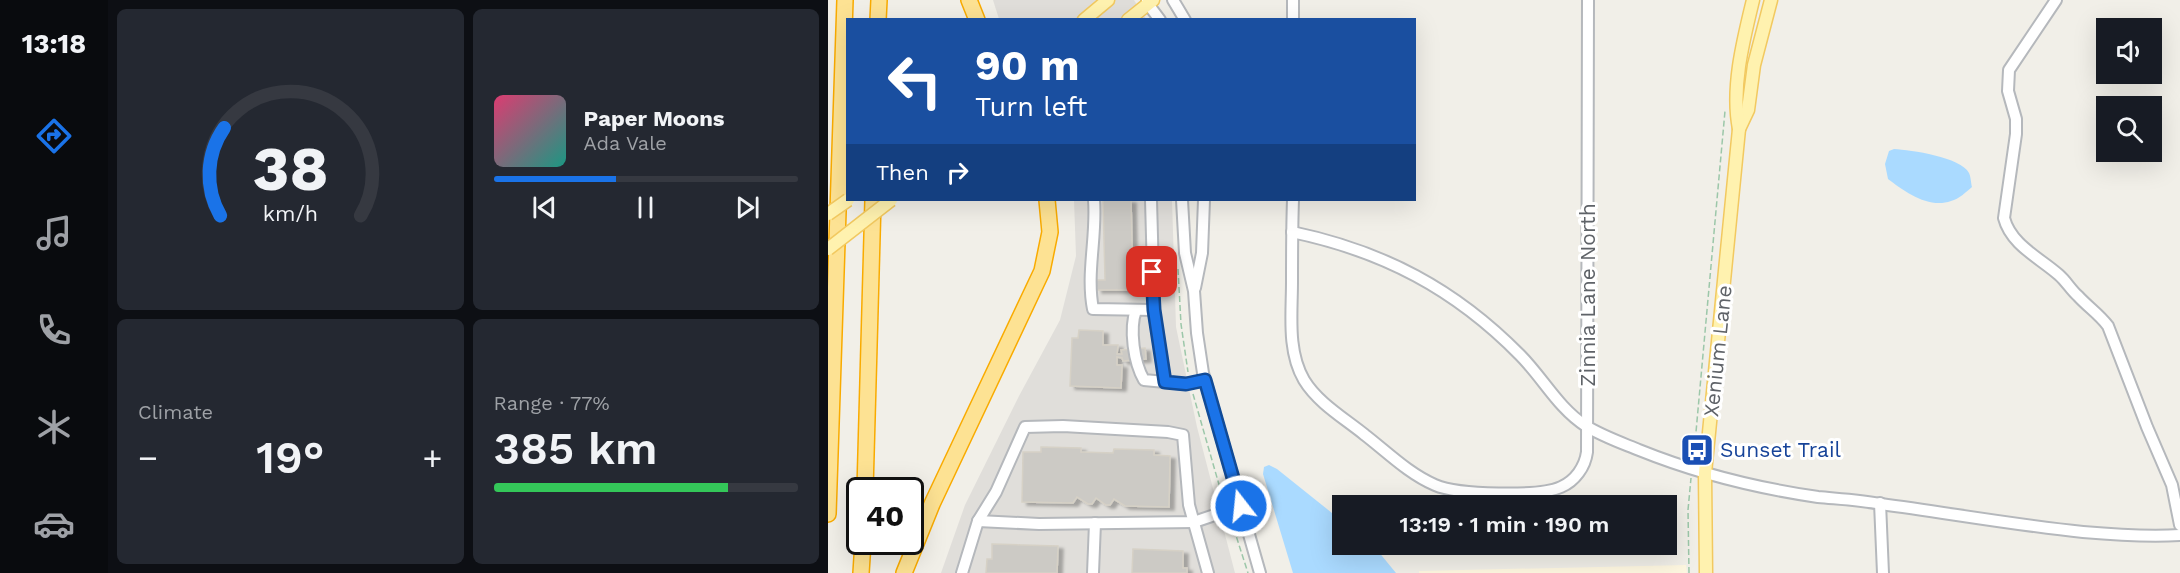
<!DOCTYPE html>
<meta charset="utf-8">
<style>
body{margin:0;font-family:"Work Sans",sans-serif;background:#242831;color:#f1f3f6;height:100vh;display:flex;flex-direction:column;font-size:22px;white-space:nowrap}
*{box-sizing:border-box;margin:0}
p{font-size:20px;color:#9ea1a6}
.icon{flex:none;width:33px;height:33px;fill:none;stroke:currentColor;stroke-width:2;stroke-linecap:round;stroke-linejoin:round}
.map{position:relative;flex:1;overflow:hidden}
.panel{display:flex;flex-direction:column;gap:9px;padding:9px;background:#0d0f14;width:720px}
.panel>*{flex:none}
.hud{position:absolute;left:18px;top:18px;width:570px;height:183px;border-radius:0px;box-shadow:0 6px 24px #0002;background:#1a4fa0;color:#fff;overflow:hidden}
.fabs{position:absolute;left:1268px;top:18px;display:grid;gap:12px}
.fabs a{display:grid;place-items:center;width:66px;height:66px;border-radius:0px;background:#171b24;box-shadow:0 6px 24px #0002;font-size:30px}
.speed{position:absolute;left:18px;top:477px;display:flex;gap:12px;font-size:30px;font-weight:700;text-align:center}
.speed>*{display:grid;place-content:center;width:78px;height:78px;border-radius:50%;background:#171b24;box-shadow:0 6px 24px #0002;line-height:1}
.speed .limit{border:3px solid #111;border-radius:9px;background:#fff;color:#111}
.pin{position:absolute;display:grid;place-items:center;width:51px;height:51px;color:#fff;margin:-26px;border-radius:12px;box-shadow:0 3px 9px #0006}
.me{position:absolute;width:66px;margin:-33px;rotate:344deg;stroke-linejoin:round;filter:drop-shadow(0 0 4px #0008)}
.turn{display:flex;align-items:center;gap:21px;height:126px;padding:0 30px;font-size:27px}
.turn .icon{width:78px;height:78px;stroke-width:2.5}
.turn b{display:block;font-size:42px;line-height:51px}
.then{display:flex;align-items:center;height:57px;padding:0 30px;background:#0003;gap:12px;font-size:22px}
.big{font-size:45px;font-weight:600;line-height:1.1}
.panel .tile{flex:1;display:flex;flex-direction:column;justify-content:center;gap:9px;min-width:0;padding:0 21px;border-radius:9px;background:#242831}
.panel .dial{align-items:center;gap:0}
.dial svg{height:156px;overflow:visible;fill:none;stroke:#363941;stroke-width:7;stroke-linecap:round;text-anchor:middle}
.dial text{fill:#f1f3f6;stroke:none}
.song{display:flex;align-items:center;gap:18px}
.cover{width:72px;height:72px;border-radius:9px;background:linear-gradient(135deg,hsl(340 70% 55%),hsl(170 70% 35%))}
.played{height:6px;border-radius:3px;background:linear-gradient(90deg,#1a73e8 40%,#363941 40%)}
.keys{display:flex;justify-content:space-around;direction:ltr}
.heat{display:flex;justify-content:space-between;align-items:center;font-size:33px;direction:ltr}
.charge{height:9px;border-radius:4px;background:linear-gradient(90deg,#34c759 77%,#363941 0)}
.panel .tiles{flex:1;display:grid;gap:9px;grid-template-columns:repeat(2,1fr)}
.trip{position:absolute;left:504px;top:495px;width:345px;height:60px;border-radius:0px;background:#171b24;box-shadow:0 6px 24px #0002;font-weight:600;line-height:60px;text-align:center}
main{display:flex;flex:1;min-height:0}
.menu{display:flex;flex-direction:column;width:108px;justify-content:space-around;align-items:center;background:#090b0e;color:#9ea1a6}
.menu .icon{width:42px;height:42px}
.menu .current{color:#1a73e8}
.menu b{font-size:27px;color:#f1f3f6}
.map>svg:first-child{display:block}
</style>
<main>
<nav class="menu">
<b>13:18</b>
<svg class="icon current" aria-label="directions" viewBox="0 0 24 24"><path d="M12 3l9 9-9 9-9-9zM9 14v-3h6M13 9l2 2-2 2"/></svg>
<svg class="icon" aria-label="music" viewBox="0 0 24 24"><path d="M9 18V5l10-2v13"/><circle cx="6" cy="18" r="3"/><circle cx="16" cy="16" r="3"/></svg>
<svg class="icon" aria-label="phone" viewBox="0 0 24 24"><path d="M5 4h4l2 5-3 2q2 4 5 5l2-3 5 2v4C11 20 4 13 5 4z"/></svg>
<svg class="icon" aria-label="climate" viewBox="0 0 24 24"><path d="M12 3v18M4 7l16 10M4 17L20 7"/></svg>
<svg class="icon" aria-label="car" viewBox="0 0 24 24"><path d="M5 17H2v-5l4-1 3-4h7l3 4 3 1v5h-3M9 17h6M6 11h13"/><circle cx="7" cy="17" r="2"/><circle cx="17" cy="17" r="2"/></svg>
</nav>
<section class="panel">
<div class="tiles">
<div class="tile dial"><svg viewBox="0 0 100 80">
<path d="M14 69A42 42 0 1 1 86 69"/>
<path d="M14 69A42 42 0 0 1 16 24" stroke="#1a73e8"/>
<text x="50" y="56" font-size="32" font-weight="700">38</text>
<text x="50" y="72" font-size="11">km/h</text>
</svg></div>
<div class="tile">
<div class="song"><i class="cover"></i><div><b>Paper Moons</b><p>Ada Vale</p></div></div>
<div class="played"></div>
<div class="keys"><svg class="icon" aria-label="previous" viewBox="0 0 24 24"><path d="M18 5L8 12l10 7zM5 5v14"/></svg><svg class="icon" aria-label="pause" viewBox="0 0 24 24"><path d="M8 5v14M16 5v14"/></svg><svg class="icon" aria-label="next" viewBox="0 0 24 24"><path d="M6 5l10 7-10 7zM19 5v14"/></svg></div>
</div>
<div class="tile"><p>Climate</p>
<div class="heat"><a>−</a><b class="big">19°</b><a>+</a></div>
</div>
<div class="tile"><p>Range · 77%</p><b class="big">385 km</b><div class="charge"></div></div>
</div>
</section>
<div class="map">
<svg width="1352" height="573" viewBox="0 0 1352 573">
<defs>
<filter id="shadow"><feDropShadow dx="5" dy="3" stdDeviation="1.5" flood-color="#0004"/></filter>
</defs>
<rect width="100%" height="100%" fill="#f1efe8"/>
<polygon fill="#fef7e0" points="858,565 859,573 591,573 591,571"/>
<g fill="#e0deda">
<polygon points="165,0 306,0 318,19 171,19"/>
<polygon points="246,200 344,200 348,327 369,427 407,573 113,573 137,505 191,396 232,320 248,256"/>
</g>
<g fill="#aadaff">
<path d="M 1066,149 C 1083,150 1133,157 1141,173 C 1143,177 1143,184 1144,187 C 1138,192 1131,199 1123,201 C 1101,209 1077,192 1060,179 L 1057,164 L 1061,151 Z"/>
<polygon points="441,465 449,469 514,521 514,544 545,545 568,573 465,573 435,474 436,467"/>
</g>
<g fill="#cccac5" stroke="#d6d1c6" stroke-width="1.5" filter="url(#shadow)">
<polygon points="275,200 303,200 305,290 269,290 268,280 277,280"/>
<polygon points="251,330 275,331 275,345 290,345 289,354 294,354 293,350 317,348 318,359 295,361 294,358 289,357 289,365 294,365 293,388 242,386 244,338 250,338"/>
<polygon points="213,447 253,448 253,452 285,453 286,449 326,450 326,455 342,456 341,507 297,506 286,499 282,505 278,505 268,498 264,504 260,504 249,497 245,503 194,502 195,452 213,452"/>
<polygon points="164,544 230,546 229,573 158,573 159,559 164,559"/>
<polygon points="305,549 355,551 355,568 359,568 359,573 304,573"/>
</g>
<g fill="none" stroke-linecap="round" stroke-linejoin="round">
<defs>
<g id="minor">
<polyline points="319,0 320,4 332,20"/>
<polyline points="345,0 357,20"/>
<path d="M 1228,0 L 1181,70 L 1180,91 L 1188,119 L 1188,134 L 1176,218 C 1183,245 1212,258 1231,275 C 1238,281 1243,290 1250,296 C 1260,307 1271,314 1280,326 L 1319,427 L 1344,485 L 1352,525"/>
<polyline points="465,20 465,0"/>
<path d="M 266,200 C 269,236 258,273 265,309 L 326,310 L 323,200"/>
<polyline points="354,200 357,253 366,291 369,333 375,373 432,573"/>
<path d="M 465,200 C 464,227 464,254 464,282 C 464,314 459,351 476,380 C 490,403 516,418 537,435 C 559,452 581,474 607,485 C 630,495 711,497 733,487 C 747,481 757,467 759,452 L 760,0"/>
<path d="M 464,232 C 555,251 627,289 692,355 C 715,378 730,408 758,426 C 774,436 794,443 811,450 C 868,473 928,488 990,497 C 1011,499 1032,500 1053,504 C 1120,513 1187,525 1255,532 C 1289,535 1318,537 1352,535"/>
<polyline points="367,288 374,253 376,200"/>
<path d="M 308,310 C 301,329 306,363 316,380 L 358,384 L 377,380"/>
<polyline points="326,310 337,382"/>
<polyline points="1052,503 1055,573"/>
<polyline points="150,521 211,524 366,522 413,506"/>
<polyline points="134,573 150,521 168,492 197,427 235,426 340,432 355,435 361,505 380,573"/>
<polyline points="265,573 267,523"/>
</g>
<g id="major">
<polyline points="256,20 280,0"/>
<polyline points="300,20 325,0"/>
<polyline points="911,129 920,110 926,65 943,0"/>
<path d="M 878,573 L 877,473 L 911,129 C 903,88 915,41 925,0"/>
</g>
<g id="highway">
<polyline points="141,0 149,20"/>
<polyline points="50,20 51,0"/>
<polyline points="37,490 45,200"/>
<polyline points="0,514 17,0"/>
<polyline points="33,573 35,542"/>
<polyline points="76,573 104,504 214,271 222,232 219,200"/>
</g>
</defs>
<use href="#minor" stroke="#b5b8bc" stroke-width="14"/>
<use href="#major" stroke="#f2c960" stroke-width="15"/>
<use href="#highway" stroke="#f9ab00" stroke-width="18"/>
<g stroke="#9cc7a9" stroke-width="1.5" stroke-dasharray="6 3" stroke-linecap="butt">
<polyline points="350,269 353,324 360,372"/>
<polyline points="365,394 396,502"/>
<polyline points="864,458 867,443 897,111"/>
<polyline points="403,520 420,573"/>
<polyline points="861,573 860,510 863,478"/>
</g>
<use href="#minor" stroke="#fff" stroke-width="10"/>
<use href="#major" stroke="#fff2af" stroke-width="12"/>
<use href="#highway" stroke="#fde293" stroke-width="15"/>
<defs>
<g id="major-bridge">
<polyline points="0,214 20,200"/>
<polyline points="0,249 63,200"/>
</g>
</defs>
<use href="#major-bridge" stroke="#f2c960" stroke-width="15" stroke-linecap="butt"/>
<use href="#major-bridge" stroke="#fff2af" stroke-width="12"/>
</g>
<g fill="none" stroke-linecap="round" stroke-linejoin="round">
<defs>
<polyline id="route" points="324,272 326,310 337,382 358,384 377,380 413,506"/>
</defs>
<use href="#route" stroke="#114b97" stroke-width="15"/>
<use href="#route" stroke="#1a73e8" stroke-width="10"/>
</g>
<defs>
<symbol id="bus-square" viewBox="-11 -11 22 22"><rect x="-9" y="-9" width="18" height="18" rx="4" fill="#1a4fb4" stroke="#fff"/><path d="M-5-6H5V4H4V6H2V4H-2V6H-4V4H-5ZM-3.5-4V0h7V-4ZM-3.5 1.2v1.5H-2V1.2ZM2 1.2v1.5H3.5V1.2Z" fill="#fff"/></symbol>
</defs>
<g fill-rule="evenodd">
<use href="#bus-square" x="850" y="431" width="38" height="38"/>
</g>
<g text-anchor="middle" stroke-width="6" stroke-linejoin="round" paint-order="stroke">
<g font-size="21" fill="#5f6368" stroke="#fff">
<text transform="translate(760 295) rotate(-90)" y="7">Zinnia Lane North</text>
<text transform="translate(890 351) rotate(-84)" y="7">Xenium Lane</text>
</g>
<g font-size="21" fill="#164399" stroke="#fff" text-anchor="start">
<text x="892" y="457">Sunset Trail</text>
</g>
</g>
</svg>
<div class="fabs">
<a><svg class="icon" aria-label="sound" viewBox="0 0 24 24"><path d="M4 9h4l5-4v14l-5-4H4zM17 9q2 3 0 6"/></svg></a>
<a><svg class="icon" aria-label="search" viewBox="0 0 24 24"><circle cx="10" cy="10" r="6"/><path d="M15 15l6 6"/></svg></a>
</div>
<div class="speed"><div class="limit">40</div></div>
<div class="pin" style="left:324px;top:272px;background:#d93025"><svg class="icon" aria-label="arrive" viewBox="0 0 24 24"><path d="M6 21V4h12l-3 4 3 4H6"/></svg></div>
<svg class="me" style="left:413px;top:506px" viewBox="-20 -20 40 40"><circle r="17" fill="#1a73e8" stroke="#fff" stroke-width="3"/><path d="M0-11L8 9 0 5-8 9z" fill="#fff"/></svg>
<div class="trip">13:19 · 1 min · 190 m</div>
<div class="hud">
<div class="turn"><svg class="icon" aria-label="left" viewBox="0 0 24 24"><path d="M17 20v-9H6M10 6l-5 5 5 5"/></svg><div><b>90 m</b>Turn left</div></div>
<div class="then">Then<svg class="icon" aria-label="right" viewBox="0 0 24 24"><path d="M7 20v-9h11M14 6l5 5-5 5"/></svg></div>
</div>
</div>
</main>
